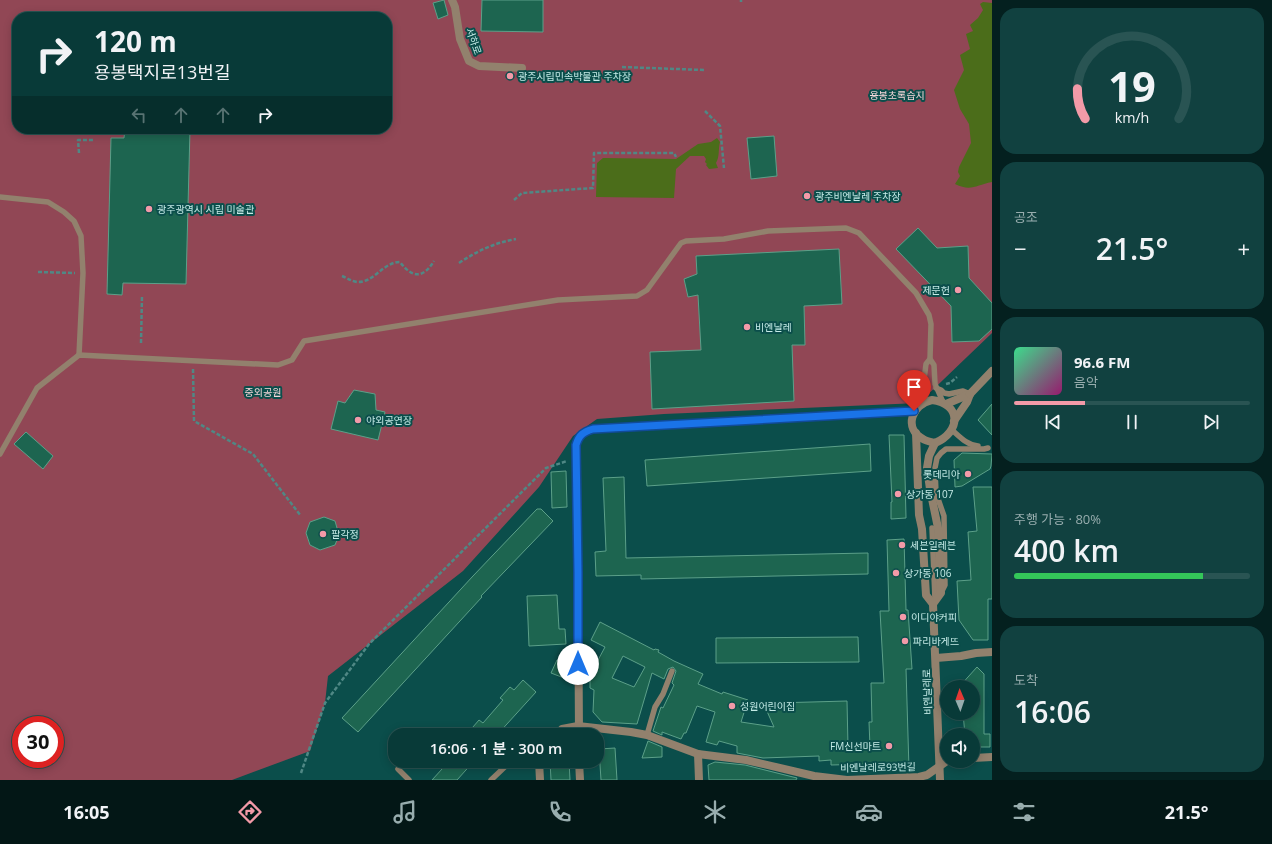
<!DOCTYPE html>
<html lang="ko">
<meta charset="utf-8">
<style>
body{margin:0;font-family:"Open Sans","Noto Sans KR",sans-serif;background:#114140;color:#f1f3f6;height:100vh;display:flex;flex-direction:column;font-size:15px;white-space:nowrap}
*{box-sizing:border-box;margin:0}
p{font-size:13px;color:#98adae}
.icon{flex:none;width:22px;height:22px;fill:none;stroke:currentColor;stroke-width:2;stroke-linecap:round;stroke-linejoin:round}
.map{position:relative;flex:1;overflow:hidden}
.drawer{display:flex;flex-direction:column;gap:8px;padding:8px;background:#04201f;width:280px}
.drawer>*{flex:none}
.banner{position:absolute;left:12px;top:12px;width:380px;height:122px;border-radius:16px;box-shadow:0 2px 10px #0003,0 0 0 1px #295453;background:#083a38;color:#f1f3f6;overflow:hidden}
.needle{width:26px;rotate:358deg}
.controls{position:absolute;left:940px;top:680px;display:grid;gap:8px}
.controls a{display:grid;place-items:center;width:40px;height:40px;border-radius:50%;background:#083a38;box-shadow:0 2px 10px #0003,0 0 0 1px #295453;font-size:20px}
.speed{position:absolute;left:12px;top:716px;display:flex;gap:8px;font-size:20px;font-weight:700;text-align:center}
.speed>*{display:grid;place-content:center;width:52px;height:52px;border-radius:50%;background:#083a38;box-shadow:0 2px 10px #0003,0 0 0 1px #295453;line-height:1}
.speed .limit{border:6px solid #d22;background:#fff;color:#111}
.pin{position:absolute;display:grid;place-items:center;width:34px;height:34px;color:#fff;margin:-41px -17px;border-radius:50% 50% 50% 0;rotate:-45deg;box-shadow:0 0 4px #0007}
.pin .icon{rotate:45deg}
.me{position:absolute;width:44px;margin:-22px;rotate:0deg;stroke-linejoin:round;filter:drop-shadow(0 0 3px #0008)}
.turn{display:flex;align-items:center;gap:14px;height:84px;padding:0 16px;font-size:18px}
.turn .icon{width:52px;height:52px;stroke-width:2.5}
.turn b{display:block;font-size:28px;line-height:34px}
.lanes{display:flex;align-items:center;height:38px;padding:0 16px;background:#0003;justify-content:center;gap:20px;direction:ltr}
.lanes .off{opacity:.35}
.big{font-size:30px;font-weight:600;line-height:1.1}
.drawer .tile{flex:1;display:flex;flex-direction:column;justify-content:center;gap:6px;min-width:0;padding:0 14px;border-radius:16px;background:#114140}
.drawer .dial{align-items:center;gap:0}
.dial svg{height:104px;overflow:visible;fill:none;stroke:#295453;stroke-width:7;stroke-linecap:round;text-anchor:middle}
.dial text{fill:#f1f3f6;stroke:none}
.song{display:flex;align-items:center;gap:12px}
.cover{width:48px;height:48px;border-radius:6px;background:linear-gradient(135deg,hsl(150 70% 55%),hsl(320 70% 35%))}
.played{height:4px;border-radius:2px;background:linear-gradient(90deg,#f39aa8 30%,#295453 30%)}
.keys{display:flex;justify-content:space-around;direction:ltr}
.heat{display:flex;justify-content:space-between;align-items:center;font-size:22px;direction:ltr}
.charge{height:6px;border-radius:3px;background:linear-gradient(90deg,#34c759 80%,#295453 0)}
.trip{position:absolute;left:388px;top:728px;width:216px;height:40px;border-radius:16px;background:#083a38;box-shadow:0 2px 10px #0003,0 0 0 1px #295453;font-weight:600;line-height:40px;text-align:center}
.tab-bar{display:flex;height:64px;justify-content:space-around;align-items:center;background:#031716;color:#98adae}
.tab-bar .icon{width:28px;height:28px}
.tab-bar .selected{color:#f39aa8}
.tab-bar b{font-size:18px;color:#f1f3f6}
main{display:flex;flex:1;min-height:0}
.map>svg:first-child{display:block}
</style>
<main>
<div class="map">
<svg width="992" height="780" viewBox="0 0 992 780">
<rect width="100%" height="100%" fill="#0b4e4b"/>
<path fill="#914755" fill-rule="evenodd" d="M 0,0 L 992,0 L 992,333 L 919,403 L 664,414 L 597,419 L 573,436 L 539,487 L 463,571 L 328,676 L 325,703 L 310,751 L 232,780 L 0,780 ZM 17,17 L 387,17 L 387,129 L 17,129 ZM 21,725 L 55,725 L 55,759 L 21,759 Z"/>
<g fill="#4b6d1a">
<path d="M 983,2 L 992,3 L 992,182 C 976,185 971,192 955,184 L 960,176 L 958,172 L 959,167 L 971,143 L 969,124 L 960,109 L 954,90 L 964,70 L 960,55 L 970,49 L 966,34 L 973,31 L 970,25 L 978,18 L 983,10 L 980,4 Z"/>
<path d="M 717,138 L 720,142 C 718,149 720,156 716,163 L 718,168 L 709,169 L 706,165 L 707,164 L 705,162 L 706,159 L 704,156 L 690,156 L 676,169 L 674,198 L 596,197 L 597,163 L 603,158 L 676,159 L 698,144 L 711,142 Z"/>
</g>
<g fill="#1d6550" stroke="#5ca089" fill-rule="evenodd">
<polygon points="444,0 448,15 438,19 433,3"/>
<polygon points="482,0 543,0 543,32 481,31"/>
<polygon points="125,129 190,129 186,284 123,283 122,295 107,294 111,138 124,138"/>
<polygon points="774,136 777,176 751,179 747,138"/>
<polygon points="918,228 937,248 968,246 969,278 992,303 992,329 979,341 952,342 951,306 896,249"/>
<polygon points="839,249 842,304 804,306 805,345 792,345 794,401 652,409 650,352 701,350 698,295 688,297 684,279 697,274 696,256"/>
<polygon points="354,390 375,394 376,410 385,412 378,440 331,429 338,401 345,403"/>
<polygon points="992,404 992,435 978,420"/>
<polygon points="26,432 53,456 43,469 14,444"/>
<polygon points="889,435 904,435 906,518 891,519 891,502 892,502"/>
<polygon points="870,444 871,471 647,486 645,460"/>
<polygon points="962,453 992,454 991,466 990,469 962,486 955,487 954,460"/>
<polygon points="566,471 567,507 552,508 551,472"/>
<polygon points="624,477 626,558 868,553 868,574 641,579 641,575 596,576 595,552 606,551 603,478"/>
<polygon points="973,487 992,487 992,599 988,599 988,640 973,640 959,620 957,581 971,580 968,532 977,531"/>
<polygon points="537,509 541,509 553,521 481,596 482,597 358,732 342,718 473,576"/>
<polygon points="324,517 335,521 339,535 335,545 320,550 310,545 306,533 310,522"/>
<path d="M 904,539 L 906,610 L 908,610 L 912,669 L 906,669 L 909,769 L 871,771 L 871,764 L 831,765 L 831,760 L 819,761 L 819,756 L 763,758 L 737,753 L 737,746 L 719,741 L 717,745 L 706,742 L 715,712 L 697,706 L 686,733 L 684,733 L 681,739 L 662,732 L 662,735 L 653,731 L 661,707 L 663,708 L 674,685 L 672,683 L 676,671 L 673,667 L 668,669 L 664,679 L 652,673 L 637,724 L 602,722 L 593,712 L 594,690 L 590,688 L 590,675 L 605,647 L 591,640 L 600,622 L 654,650 L 655,649 L 659,650 L 658,652 L 674,661 L 703,674 L 698,684 L 722,694 L 723,692 L 748,700 L 741,722 L 774,727 L 766,709 L 775,705 L 775,703 L 847,701 L 848,747 L 870,747 L 869,722 L 872,722 L 871,683 L 884,683 L 880,611 L 889,611 L 887,540 ZM 623,656 L 645,667 L 634,687 L 612,678 Z"/>
<polygon points="557,595 559,629 565,629 566,644 529,646 527,596"/>
<polygon points="858,637 859,662 716,663 716,638"/>
<polygon points="557,660 569,665 564,678 551,673"/>
<polygon points="977,667 984,674 984,734 990,734 990,747 976,747 973,744 973,735 965,735 963,713 973,713 973,687 959,687"/>
<polygon points="523,680 536,692 497,735 466,735 479,720 483,723 503,700 500,698 510,687 514,690"/>
<polygon points="648,741 662,747 662,757 642,758"/>
<polygon points="615,748 617,780 601,780 599,749"/>
<polygon points="433,761 474,761 457,780 432,780 442,769"/>
<polygon points="550,761 569,761 570,780 551,780"/>
<polygon points="715,762 745,765 797,778 796,780 709,780 708,765"/>
</g>
<g fill="none" stroke-linecap="round" stroke-linejoin="round">
<g stroke="#508885" stroke-width="2.5" stroke-dasharray="4 2" stroke-linecap="butt">
<polyline points="741,0 741,2"/>
<path d="M 97,17 C 103,14 110,14 116,14 C 153,9 191,17 228,14 L 230,17"/>
<polyline points="622,67 704,70"/>
<polyline points="705,111 720,126 724,168"/>
<polyline points="79,153 78,140 95,140"/>
<polyline points="514,200 522,193 593,188 594,153 674,153 676,157"/>
<path d="M 459,263 C 477,251 494,243 516,239"/>
<polyline points="38,272 75,273"/>
<path d="M 342,276 C 347,278 351,281 357,282 C 374,283 383,262 400,262 C 412,278 423,279 434,261"/>
<polyline points="141,343 142,296"/>
<polyline points="193,369 194,421 253,454 301,516"/>
<polyline points="946,384 950,383 957,377"/>
<polyline points="301,773 325,703 369,644 546,468 567,461"/>
</g>
<g stroke="#92816d" stroke-width="5.5">
<polyline points="0,197 48,202 64,212 74,221 81,236 83,273 79,355"/>
<polyline points="936,388 941,390 944,393 949,394 963,391 970,394"/>
<polyline points="921,404 926,364 930,359"/>
<path d="M 952,430 C 960,437 967,445 978,446"/>
<polyline points="0,454 37,388 79,355 278,365 292,360 304,341 558,300 637,296 647,290 681,243 686,241 724,239 768,231 846,228 859,233 916,293 929,315 931,324 930,359 934,365 935,384 943,402"/>
<polyline points="932,528 935,600"/>
<polyline points="942,591 945,585 944,516 936,493 935,468 937,458 941,453 946,449 984,449 988,448"/>
<polyline points="647,735 655,707 663,694 672,671"/>
<polyline points="398,769 409,780"/>
<polyline points="491,780 511,761"/>
</g>
<g stroke="#92816d" stroke-width="8">
<polyline points="452,0 455,7 460,39 469,61 479,66 522,68"/>
<path d="M 932,400 C 962,404 961,432 935,443 C 931,442 926,441 923,439 C 903,428 912,404 932,400 Z"/>
<polyline points="946,404 970,394"/>
<polyline points="954,421 967,402 970,394"/>
<polyline points="916,433 919,515 922,529 926,595 933,604 941,593 938,528 930,489 927,468 929,456 935,443"/>
<polyline points="936,658 961,656 976,653 992,652"/>
<polyline points="557,735 562,729 578,726 631,732 647,735 698,754 746,760 814,776 847,780 919,777 927,775 947,761"/>
<path d="M 579,735 L 578,572 L 576,445 C 579,435 583,432 593,429 L 915,411"/>
<polyline points="698,754 699,780"/>
<polyline points="973,758 992,757"/>
<polyline points="539,761 540,780"/>
<polyline points="579,761 580,780"/>
</g>
<g stroke="#92816d" stroke-width="8">
<polyline points="970,394 992,371"/>
<polyline points="933,604 940,780"/>
</g>
</g>
<g fill="none" stroke-linecap="round" stroke-linejoin="round">
<defs>
<path id="route" d="M 578,664 L 578,572 L 576,445 C 579,435 583,432 593,429 L 914,411"/>
</defs>
<use href="#route" stroke="#114b97" stroke-width="10"/>
<use href="#route" stroke="#1a73e8" stroke-width="7"/>
</g>
<g fill="#f39aa8" stroke="#0b4e4b" stroke-width="1.5">
<circle cx="510" cy="76" r="4"/>
<circle cx="807" cy="196" r="4"/>
<circle cx="149" cy="209" r="4"/>
<circle cx="958" cy="290" r="4"/>
<circle cx="747" cy="327" r="4"/>
<circle cx="358" cy="420" r="4"/>
<circle cx="968" cy="474" r="4"/>
<circle cx="898" cy="494" r="4"/>
<circle cx="323" cy="534" r="4"/>
<circle cx="902" cy="545" r="4"/>
<circle cx="896" cy="573" r="4"/>
<circle cx="903" cy="617" r="4"/>
<circle cx="905" cy="641" r="4"/>
<circle cx="732" cy="706" r="4"/>
<circle cx="889" cy="746" r="4"/>
</g>
<g text-anchor="middle" stroke-width="4" stroke-linejoin="round" paint-order="stroke">
<g font-size="10" fill="#c5ebe7" stroke="#0b4e4b">
<text transform="translate(474 41) rotate(70)" y="4">서하로</text>
<text transform="translate(927 692) rotate(-92)" y="4">비엔날레로</text>
<text transform="translate(878 767) rotate(-1)" y="4">비엔날레로93번길</text>
</g>
<g font-size="10" fill="#c5ebe7" stroke="#0b4e4b" text-anchor="start">
<text x="518" y="80">광주시립민속박물관 주차장</text>
<text x="815" y="200">광주비엔날레 주차장</text>
<text x="157" y="213">광주광역시 시립 미술관</text>
<text x="950" y="294" text-anchor="end">제문헌</text>
<text x="755" y="331">비엔날레</text>
<text x="366" y="424">야외공연장</text>
<text x="960" y="478" text-anchor="end">롯데리아</text>
<text x="906" y="498">상가동 107</text>
<text x="331" y="538">팔각정</text>
<text x="910" y="549">세븐일레븐</text>
<text x="904" y="577">상가동 106</text>
<text x="911" y="621">이디야커피</text>
<text x="913" y="645">파리바게뜨</text>
<text x="740" y="710">성원어린이집</text>
<text x="881" y="750" text-anchor="end">FM신선마트</text>
</g>
<g font-size="10" fill="#f5d6d9" stroke="#0b4e4b">
<text x="897" y="99">용봉초록습지</text>
<text x="263" y="396">중외공원</text>
</g>
</g>
</svg>
<div class="controls">
<a><svg class="needle" viewBox="-14 -14 28 28"><path d="M0-13l5 13h-10z" fill="#e53935"/><path d="M0 13l5-13h-10z" fill="#98adae"/></svg></a>
<a><svg class="icon" aria-label="sound" viewBox="0 0 24 24"><path d="M4 9h4l5-4v14l-5-4H4zM17 9q2 3 0 6"/></svg></a>
</div>
<div class="speed"><div class="limit">30</div></div>
<div class="pin" style="left:914px;top:411px;background:#d93025"><svg class="icon" aria-label="arrive" viewBox="0 0 24 24"><path d="M6 21V4h12l-3 4 3 4H6"/></svg></div>
<svg class="me" style="left:578px;top:664px" viewBox="-20 -20 40 40"><circle r="19" fill="#fff"/><path d="M0-13L10 11 0 6-10 11z" fill="#1a73e8"/></svg>
<div class="trip">16:06 · 1 분 · 300 m</div>
<div class="banner">
<div class="turn"><svg class="icon" aria-label="right" viewBox="0 0 24 24"><path d="M7 20v-9h11M14 6l5 5-5 5"/></svg><div><b>120 m</b>용봉택지로13번길</div></div>
<div class="lanes"><svg class="icon off" aria-label="left" viewBox="0 0 24 24"><path d="M17 20v-9H6M10 6l-5 5 5 5"/></svg><svg class="icon off" aria-label="ahead" viewBox="0 0 24 24"><path d="M12 20V5M6 11l6-6 6 6"/></svg><svg class="icon off" aria-label="ahead" viewBox="0 0 24 24"><path d="M12 20V5M6 11l6-6 6 6"/></svg><svg class="icon" aria-label="right" viewBox="0 0 24 24"><path d="M7 20v-9h11M14 6l5 5-5 5"/></svg></div>
</div>
</div>
<section class="drawer">
<div class="tile dial"><svg viewBox="0 0 100 80">
<path d="M14 69A42 42 0 1 1 86 69"/>
<path d="M14 69A42 42 0 0 1 8 46" stroke="#f39aa8"/>
<text x="50" y="56" font-size="32" font-weight="700">19</text>
<text x="50" y="72" font-size="11">km/h</text>
</svg></div>
<div class="tile"><p>공조</p>
<div class="heat"><a>−</a><b class="big">21.5°</b><a>+</a></div>
</div>
<div class="tile">
<div class="song"><i class="cover"></i><div><b>96.6 FM</b><p>음악</p></div></div>
<div class="played"></div>
<div class="keys"><svg class="icon" aria-label="previous" viewBox="0 0 24 24"><path d="M18 5L8 12l10 7zM5 5v14"/></svg><svg class="icon" aria-label="pause" viewBox="0 0 24 24"><path d="M8 5v14M16 5v14"/></svg><svg class="icon" aria-label="next" viewBox="0 0 24 24"><path d="M6 5l10 7-10 7zM19 5v14"/></svg></div>
</div>
<div class="tile"><p>주행 가능 · 80%</p><b class="big">400 km</b><div class="charge"></div></div>
<div class="tile"><p>도착</p><b class="big">16:06</b></div>
</section>
</main>
<nav class="tab-bar">
<b>16:05</b>
<svg class="icon selected" aria-label="directions" viewBox="0 0 24 24"><path d="M12 3l9 9-9 9-9-9zM9 14v-3h6M13 9l2 2-2 2"/></svg>
<svg class="icon" aria-label="music" viewBox="0 0 24 24"><path d="M9 18V5l10-2v13"/><circle cx="6" cy="18" r="3"/><circle cx="16" cy="16" r="3"/></svg>
<svg class="icon" aria-label="phone" viewBox="0 0 24 24"><path d="M5 4h4l2 5-3 2q2 4 5 5l2-3 5 2v4C11 20 4 13 5 4z"/></svg>
<svg class="icon" aria-label="climate" viewBox="0 0 24 24"><path d="M12 3v18M4 7l16 10M4 17L20 7"/></svg>
<svg class="icon" aria-label="car" viewBox="0 0 24 24"><path d="M5 17H2v-5l4-1 3-4h7l3 4 3 1v5h-3M9 17h6M6 11h13"/><circle cx="7" cy="17" r="2"/><circle cx="17" cy="17" r="2"/></svg>
<svg class="icon" aria-label="filters" viewBox="0 0 24 24"><path d="M4 7h16M4 17h16"/><circle cx="9" cy="7" r="2"/><circle cx="15" cy="17" r="2"/></svg>
<b>21.5°</b>
</nav>
